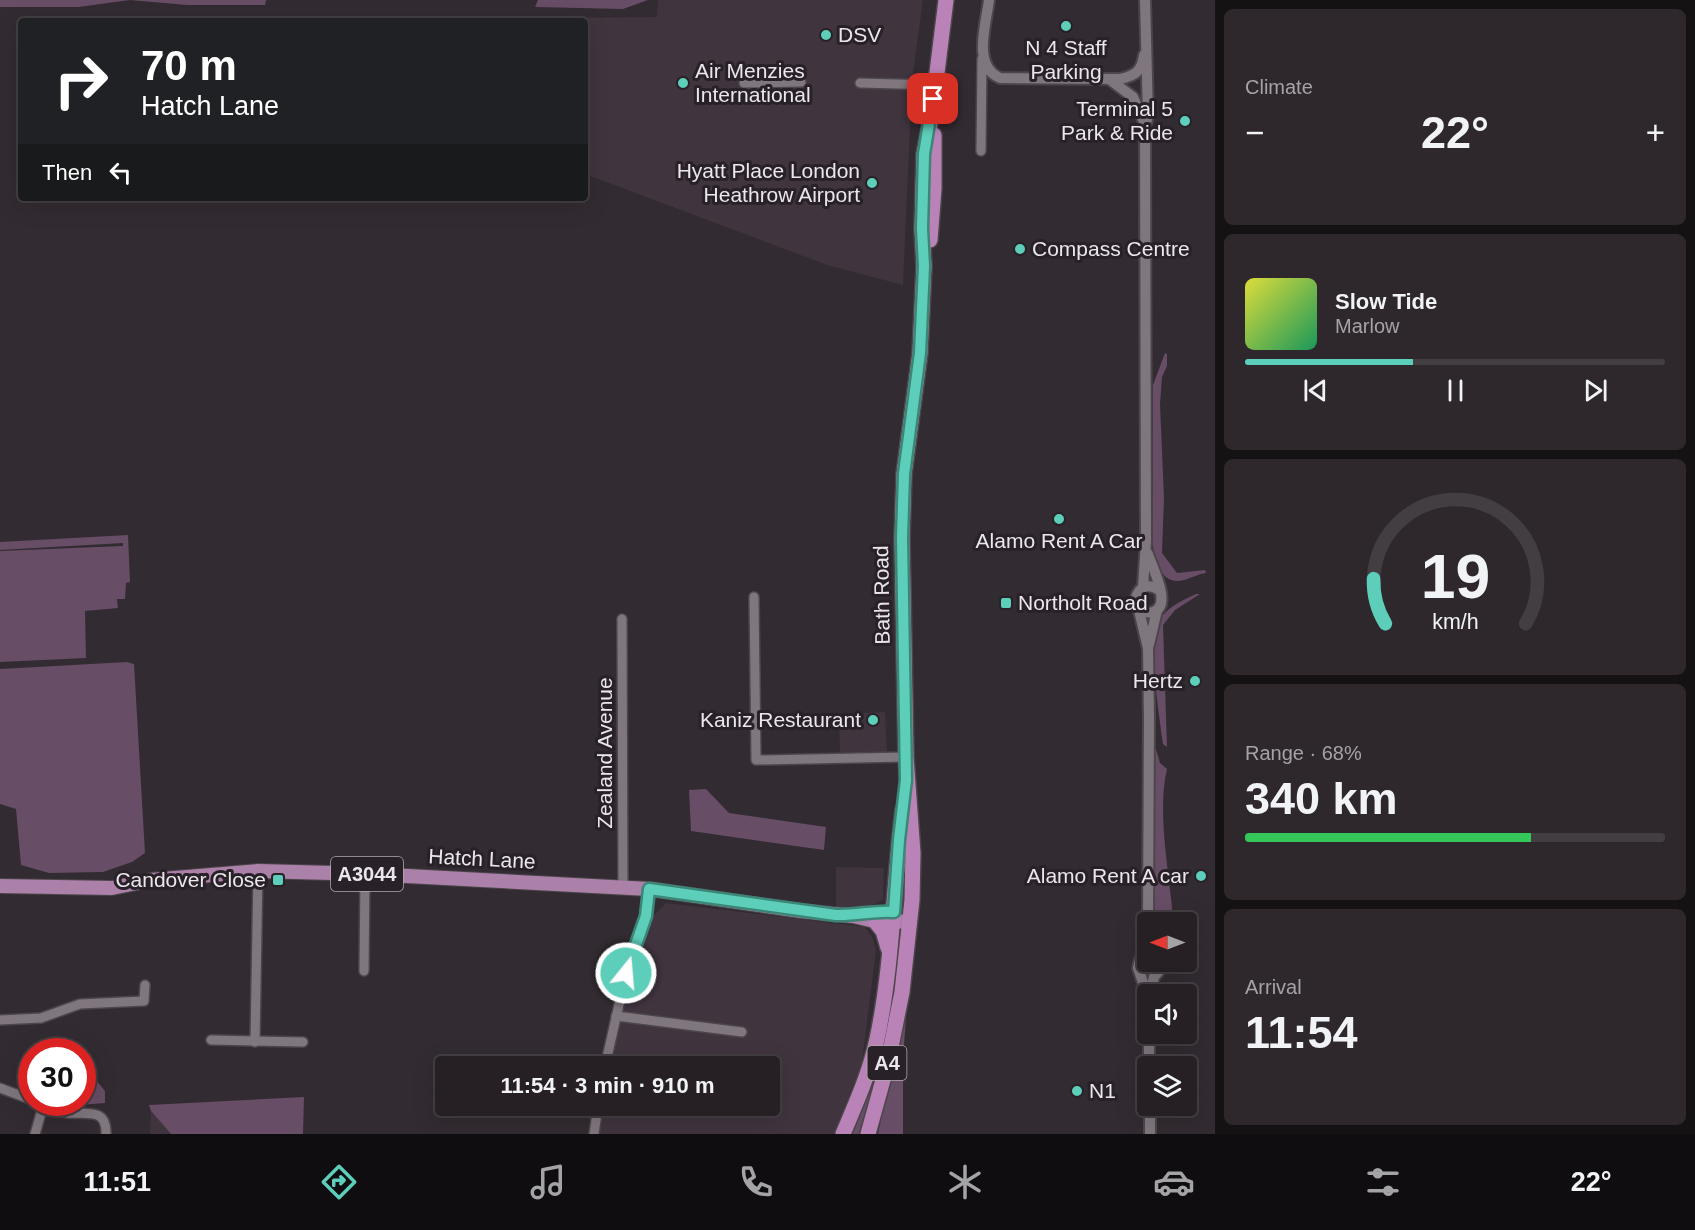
<!DOCTYPE html>
<meta charset="utf-8">
<style>
body{margin:0;font-family:Arial,sans-serif;background:#2e282d;color:#f1f3f6;height:100vh;display:flex;flex-direction:column;font-size:22px;white-space:nowrap}
*{box-sizing:border-box;margin:0}
p{font-size:20px;color:#a4a3a7}
.icon{flex:none;width:33px;height:33px;fill:none;stroke:currentColor;stroke-width:2;stroke-linecap:round;stroke-linejoin:round}
.map{position:relative;flex:1;overflow:hidden}
.side{display:flex;flex-direction:column;gap:9px;padding:9px;background:#151214;width:480px}
.side>*{flex:none}
.guide{position:absolute;left:18px;top:18px;width:570px;height:183px;border-radius:6px;box-shadow:0 6px 24px #0002,0 0 0 2px #423e42;background:#202124;color:#fff;overflow:hidden}
.needle{width:39px;rotate:270deg}
.controls{position:absolute;left:1137px;top:912px;display:grid;gap:12px}
.controls a{display:grid;place-items:center;width:60px;height:60px;border-radius:6px;background:#262025;box-shadow:0 6px 24px #0002,0 0 0 2px #423e42;font-size:30px}
.speed{position:absolute;left:18px;top:1038px;display:flex;gap:12px;font-size:30px;font-weight:700;text-align:center}
.speed>*{display:grid;place-content:center;width:78px;height:78px;border-radius:50%;background:#262025;box-shadow:0 6px 24px #0002,0 0 0 2px #423e42;line-height:1}
.speed .limit{border:9px solid #d22;background:#fff;color:#111}
.pin{position:absolute;display:grid;place-items:center;width:51px;height:51px;color:#fff;margin:-26px;border-radius:12px;box-shadow:0 3px 9px #0006}
.me{position:absolute;width:66px;margin:-33px;rotate:17deg;stroke-linejoin:round;filter:drop-shadow(0 0 4px #0008)}
.turn{display:flex;align-items:center;gap:21px;height:126px;padding:0 24px;font-size:27px}
.turn .icon{width:78px;height:78px;stroke-width:2.5}
.turn b{display:block;font-size:42px;line-height:51px}
.then{display:flex;align-items:center;height:57px;padding:0 24px;background:#0003;gap:12px;font-size:22px}
.big{font-size:45px;font-weight:700;line-height:1.1}
.side .tile{flex:1;display:flex;flex-direction:column;justify-content:center;gap:9px;min-width:0;padding:0 21px;border-radius:9px;background:#2e282d}
.side .dial{align-items:center;gap:0}
.dial svg{height:156px;overflow:visible;fill:none;stroke:#423e42;stroke-width:7;stroke-linecap:round;text-anchor:middle}
.dial text{fill:#f1f3f6;stroke:none}
.song{display:flex;align-items:center;gap:18px}
.cover{width:72px;height:72px;border-radius:9px;background:linear-gradient(135deg,hsl(60 70% 55%),hsl(150 70% 35%))}
.played{height:6px;border-radius:3px;background:linear-gradient(90deg,#5dceb9 40%,#423e42 40%)}
.keys{display:flex;justify-content:space-around;direction:ltr}
.heat{display:flex;justify-content:space-between;align-items:center;font-size:33px;direction:ltr}
.charge{height:9px;border-radius:4px;background:linear-gradient(90deg,#34c759 68%,#423e42 0)}
.trip{position:absolute;left:435px;top:1056px;width:345px;height:60px;border-radius:6px;background:#262025;box-shadow:0 6px 24px #0002,0 0 0 2px #423e42;font-weight:700;line-height:60px;text-align:center}
.menu{display:flex;height:96px;justify-content:space-around;align-items:center;background:#0f0d0f;color:#a4a3a7}
.menu .icon{width:42px;height:42px}
.menu .selected{color:#5dceb9}
.menu b{font-size:27px;color:#f1f3f6}
main{display:flex;flex:1;min-height:0}
.map>svg:first-child{display:block}
</style>
<main>
<div class="map">
<svg width="1215" height="1134" viewBox="0 0 1215 1134">
<rect width="100%" height="100%" fill="#322b31"/>
<g fill="#40343f">
<polygon points="658,0 923,0 912,80 903,285 827,265 585,174 585,21 556,21 556,18 657,17"/>
<polygon points="885,712 887,752 840,752 839,714"/>
<polygon points="836,867 884,868 883,900 864,909 836,909"/>
<polygon points="666,903 865,927 873,939 876,950 862,1062 834,1134 588,1134 594,1106 770,1106 770,1066 601,1066 618,985 630,986 653,916"/>
<polygon points="151,1111 171,1134 150,1134"/>
</g>
<g fill="#674d65">
<polygon points="0,0 266,0 265,5 187,5 130,0 79,7 0,7"/>
<polygon points="538,0 648,0 623,9 535,7"/>
<path d="M 1165,353 L 1167,354 L 1167,366 L 1162,377 L 1160,404 L 1164,498 L 1162,553 L 1177,573 L 1205,570 L 1206,573 C 1198,574 1191,578 1184,580 C 1162,586 1156,563 1153,547 L 1153,385 Z"/>
<polygon points="128,535 130,582 126,583 125,599 117,599 118,608 85,611 86,658 0,662 0,551 123,546 123,543 0,550 0,542"/>
<path d="M 1196,594 L 1200,594 L 1175,610 L 1163,625 L 1167,747 L 1163,744 L 1162,737 C 1159,710 1145,633 1164,614 C 1172,605 1185,599 1196,594 Z"/>
<polygon points="127,662 134,664 145,853 132,862 103,872 49,873 21,865 16,809 0,804 0,669"/>
<path d="M 1155,746 L 1160,763 L 1167,769 C 1159,802 1165,847 1169,881 C 1170,896 1174,908 1171,922 L 1155,922 Z"/>
<polygon points="706,789 729,813 826,827 824,850 691,831 689,790"/>
<polygon points="900,925 902,926 892,1021 863,1134 848,1134 890,1006"/>
<polygon points="908,987 903,1061 903,1134 878,1134"/>
<polygon points="86,1078 96,1080 105,1091 105,1103 80,1105 78,1103 82,1102 83,1079"/>
<polygon points="304,1097 303,1134 171,1134 151,1111 149,1105"/>
</g>
<g fill="none" stroke-linecap="round" stroke-linejoin="round">
<defs>
<g id="minor">
<polyline points="744,83 801,82"/>
<polyline points="860,83 934,85"/>
<polyline points="981,151 982,59"/>
<polyline points="754,597 756,760 906,757"/>
<polyline points="622,619 623,886"/>
<polyline points="364,971 365,874"/>
<polyline points="616,1016 742,1032"/>
<polyline points="0,1020 41,1018 80,1004 144,1001 145,985"/>
<polyline points="211,1040 303,1042"/>
<polyline points="255,1042 258,871"/>
<polyline points="605,1066 629,961 646,916 649,889"/>
<polyline points="82,1075 92,1077"/>
<polyline points="0,1088 32,1100"/>
<path d="M 36,1102 C 45,1107 57,1111 68,1113 C 86,1115 107,1107 106,1134"/>
<polyline points="35,1134 43,1106"/>
<polyline points="594,1134 598,1106"/>
</g>
<g id="tertiary">
<path d="M 989,0 C 986,25 972,66 1000,78 L 1120,79 C 1135,76 1142,71 1144,55"/>
<polyline points="1109,79 1133,97 1145,124"/>
<polyline points="1143,587 1146,541 1145,126 1148,116 1145,0"/>
<path d="M 1140,608 C 1144,611 1148,614 1153,612 C 1173,606 1152,567 1148,554"/>
<polyline points="1149,645 1157,610"/>
<path d="M 1148,922 L 1149,718 L 1148,648 L 1136,598 C 1139,586 1149,583 1159,590"/>
<polyline points="1148,956 1140,960 1138,968 1148,997"/>
<polyline points="1150,994 1154,977 1159,971 1158,962"/>
<polyline points="1149,1034 1149,1066"/>
<polyline points="1150,1106 1150,1134"/>
</g>
<polyline id="primary" points="0,886 112,888 151,880 258,871 370,874 649,889 801,911 853,916 870,920 910,922"/>
<g id="trunk">
<polyline points="930,240 934,189 934,135"/>
<polyline points="875,921 883,931 888,948"/>
<path d="M 843,1134 C 856,1103 870,1072 877,1039 C 893,964 893,886 903,810"/>
<polyline points="868,1134 888,1062 902,992 912,900 913,853 906,757 902,538 904,474 920,353 924,266 922,229 924,154 932,113 946,0"/>
</g>
</defs>
<use href="#minor" stroke="#4c464b" stroke-width="12"/>
<use href="#tertiary" stroke="#4c464b" stroke-width="14"/>
<use href="#primary" stroke="#4c464b" stroke-width="16"/>
<use href="#trunk" stroke="#4c464b" stroke-width="18"/>
<use href="#minor" stroke="#7f767e" stroke-width="9"/>
<use href="#tertiary" stroke="#7f767e" stroke-width="10"/>
<use href="#primary" stroke="#ab80a9" stroke-width="14"/>
<use href="#trunk" stroke="#ba83b7" stroke-width="15"/>
</g>
<g fill="none" stroke-linecap="round" stroke-linejoin="round">
<defs>
<path id="route" d="M 626,973 L 646,916 L 649,889 L 836,915 C 856,916 875,910 894,912 L 899,840 L 906,780 L 902,538 L 904,474 L 920,353 L 924,266 L 922,229 L 924,154 L 933,99"/>
</defs>
<use href="#route" stroke="#3c8678" stroke-width="15"/>
<use href="#route" stroke="#5dceb9" stroke-width="10"/>
</g>
<g fill="#5dceb9" stroke="#282127" stroke-width="2">
<circle cx="1066" cy="26" r="6"/>
<circle cx="826" cy="35" r="6"/>
<circle cx="683" cy="83" r="6"/>
<circle cx="1185" cy="121" r="6"/>
<circle cx="872" cy="183" r="6"/>
<circle cx="1020" cy="249" r="6"/>
<circle cx="1059" cy="519" r="6"/>
<rect x="1000" y="597" width="12" height="12" rx="3"/>
<circle cx="1195" cy="681" r="6"/>
<circle cx="873" cy="720" r="6"/>
<circle cx="1201" cy="876" r="6"/>
<rect x="272" y="874" width="12" height="12" rx="3"/>
<circle cx="1077" cy="1091" r="6"/>
</g>
<g text-anchor="middle" stroke-width="6" stroke-linejoin="round" paint-order="stroke">
<g fill="#282127" stroke="#b0abb0" stroke-width="1.5">
<rect x="331" y="857" width="72" height="34" rx="4.5"/>
<rect x="867.5" y="1046" width="39" height="34" rx="4.5"/>
</g>
<g font-size="20" font-weight="bold" fill="#ebe6eb">
<text x="367" y="881">A3044</text>
<text x="887" y="1070">A4</text>
</g>
<g font-size="21" fill="#ebe6eb" stroke="#282127" text-anchor="end">
<text x="838" y="42" text-anchor="start">DSV</text>
<text x="1066" y="55" text-anchor="middle">N 4 Staff<tspan x="1066" dy="24">Parking</tspan></text>
<text x="695" y="78" text-anchor="start">Air Menzies<tspan x="695" dy="24">International</tspan></text>
<text x="1173" y="116">Terminal 5<tspan x="1173" dy="24">Park &amp; Ride</tspan></text>
<text x="860" y="178">Hyatt Place London<tspan x="860" dy="24">Heathrow Airport</tspan></text>
<text x="1032" y="256" text-anchor="start">Compass Centre</text>
<text x="1059" y="548" text-anchor="middle">Alamo Rent A Car</text>
<text x="1018" y="610" text-anchor="start">Northolt Road</text>
<text x="1183" y="688">Hertz</text>
<text x="861" y="727">Kaniz Restaurant</text>
<text x="1189" y="883">Alamo Rent A car</text>
<text x="266" y="887">Candover Close</text>
<text x="1089" y="1098" text-anchor="start">N1</text>
</g>
<g font-size="21" fill="#ebe6eb" stroke="#282127">
<text transform="translate(882 595) rotate(-91)" y="7">Bath Road</text>
<text transform="translate(605 753) rotate(-90)" y="7">Zealand Avenue</text>
<text transform="translate(482 859) rotate(3)" y="7">Hatch Lane</text>
</g>
</g>
</svg>
<div class="controls">
<a><svg class="needle" viewBox="-14 -14 28 28"><path d="M0-13l5 13h-10z" fill="#e53935"/><path d="M0 13l5-13h-10z" fill="#a4a3a7"/></svg></a>
<a><svg class="icon" aria-label="sound" viewBox="0 0 24 24"><path d="M4 9h4l5-4v14l-5-4H4zM17 9q2 3 0 6"/></svg></a>
<a><svg class="icon" aria-label="layers" viewBox="0 0 24 24"><path d="M12 4l9 5-9 5-9-5zM3 14l9 5 9-5"/></svg></a>
</div>
<div class="speed"><div class="limit">30</div></div>
<div class="pin" style="left:933px;top:99px;background:#d93025"><svg class="icon" aria-label="arrive" viewBox="0 0 24 24"><path d="M6 21V4h12l-3 4 3 4H6"/></svg></div>
<svg class="me" style="left:626px;top:973px" viewBox="-20 -20 40 40"><circle r="17" fill="#5dceb9" stroke="#fff" stroke-width="3"/><path d="M0-11L8 9 0 5-8 9z" fill="#fff"/></svg>
<div class="trip">11:54 · 3 min · 910 m</div>
<div class="guide">
<div class="turn"><svg class="icon" aria-label="right" viewBox="0 0 24 24"><path d="M7 20v-9h11M14 6l5 5-5 5"/></svg><div><b>70 m</b>Hatch Lane</div></div>
<div class="then">Then<svg class="icon" aria-label="left" viewBox="0 0 24 24"><path d="M17 20v-9H6M10 6l-5 5 5 5"/></svg></div>
</div>
</div>
<section class="side">
<div class="tile"><p>Climate</p>
<div class="heat"><a>−</a><b class="big">22°</b><a>+</a></div>
</div>
<div class="tile">
<div class="song"><i class="cover"></i><div><b>Slow Tide</b><p>Marlow</p></div></div>
<div class="played"></div>
<div class="keys"><svg class="icon" aria-label="previous" viewBox="0 0 24 24"><path d="M18 5L8 12l10 7zM5 5v14"/></svg><svg class="icon" aria-label="pause" viewBox="0 0 24 24"><path d="M8 5v14M16 5v14"/></svg><svg class="icon" aria-label="next" viewBox="0 0 24 24"><path d="M6 5l10 7-10 7zM19 5v14"/></svg></div>
</div>
<div class="tile dial"><svg viewBox="0 0 100 80">
<path d="M14 69A42 42 0 1 1 86 69"/>
<path d="M14 69A42 42 0 0 1 8 46" stroke="#5dceb9"/>
<text x="50" y="56" font-size="32" font-weight="700">19</text>
<text x="50" y="72" font-size="11">km/h</text>
</svg></div>
<div class="tile"><p>Range · 68%</p><b class="big">340 km</b><div class="charge"></div></div>
<div class="tile"><p>Arrival</p><b class="big">11:54</b></div>
</section>
</main>
<nav class="menu">
<b>11:51</b>
<svg class="icon selected" aria-label="directions" viewBox="0 0 24 24"><path d="M12 3l9 9-9 9-9-9zM9 14v-3h6M13 9l2 2-2 2"/></svg>
<svg class="icon" aria-label="music" viewBox="0 0 24 24"><path d="M9 18V5l10-2v13"/><circle cx="6" cy="18" r="3"/><circle cx="16" cy="16" r="3"/></svg>
<svg class="icon" aria-label="phone" viewBox="0 0 24 24"><path d="M5 4h4l2 5-3 2q2 4 5 5l2-3 5 2v4C11 20 4 13 5 4z"/></svg>
<svg class="icon" aria-label="climate" viewBox="0 0 24 24"><path d="M12 3v18M4 7l16 10M4 17L20 7"/></svg>
<svg class="icon" aria-label="car" viewBox="0 0 24 24"><path d="M5 17H2v-5l4-1 3-4h7l3 4 3 1v5h-3M9 17h6M6 11h13"/><circle cx="7" cy="17" r="2"/><circle cx="17" cy="17" r="2"/></svg>
<svg class="icon" aria-label="filters" viewBox="0 0 24 24"><path d="M4 7h16M4 17h16"/><circle cx="9" cy="7" r="2"/><circle cx="15" cy="17" r="2"/></svg>
<b>22°</b>
</nav>
